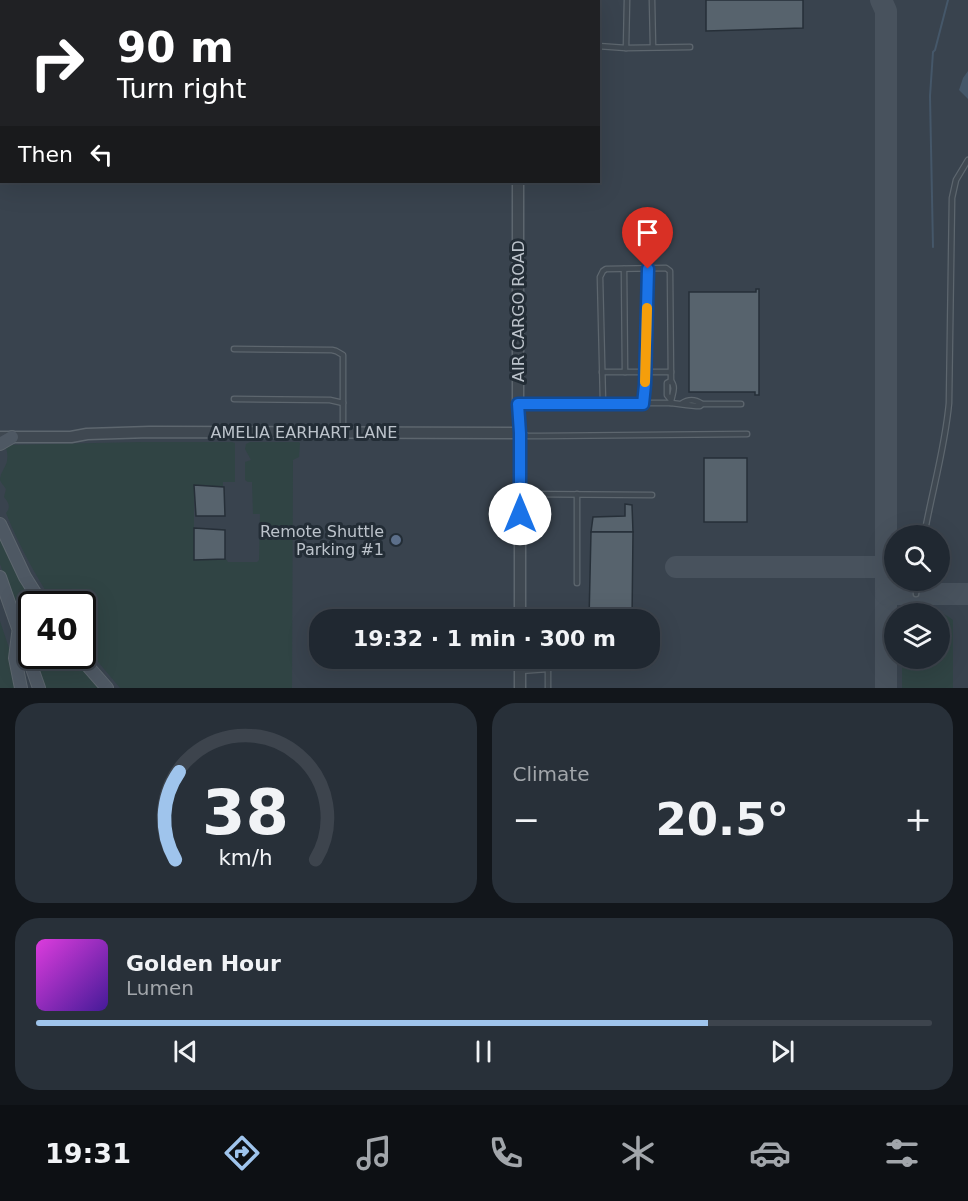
<!DOCTYPE html>
<meta charset="utf-8">
<style>
body{margin:0;font-family:"DejaVu Sans",sans-serif;background:#283039;color:#f1f3f6;height:100vh;display:flex;flex-direction:column;font-size:22px;white-space:nowrap}
*{box-sizing:border-box;margin:0}
p{font-size:20px;color:#a2a6ab}
.icon{flex:none;width:33px;height:33px;fill:none;stroke:currentColor;stroke-width:2;stroke-linecap:round;stroke-linejoin:round}
.map{position:relative;height:688px;overflow:hidden}
.panel{display:flex;flex-direction:column;gap:15px;padding:15px;background:#12161b;flex:1}
.panel>*{flex:none}
.hud{position:absolute;left:0px;top:0px;width:600px;height:183px;box-shadow:0 6px 24px #0002,0 0 0 2px #3d444d;background:#202124;color:#fff;overflow:hidden}
.buttons{position:absolute;left:884px;top:525px;display:grid;gap:12px}
.buttons a{display:grid;place-items:center;width:66px;height:66px;border-radius:50%;background:#202831;box-shadow:0 6px 24px #0002,0 0 0 2px #3d444d;font-size:30px}
.speed{position:absolute;left:18px;top:591px;display:flex;gap:12px;font-size:30px;font-weight:700;text-align:center}
.speed>*{display:grid;place-content:center;width:78px;height:78px;border-radius:50%;background:#202831;box-shadow:0 6px 24px #0002,0 0 0 2px #3d444d;line-height:1}
.speed .limit{border:3px solid #111;border-radius:9px;background:#fff;color:#111}
.pin{position:absolute;display:grid;place-items:center;width:51px;height:51px;color:#fff;margin:-62px -26px;border-radius:50% 50% 50% 0;rotate:-45deg;box-shadow:0 0 6px #0007}
.pin .icon{rotate:45deg}
.me{position:absolute;width:66px;margin:-33px;rotate:0deg;stroke-linejoin:round;filter:drop-shadow(0 0 4px #0008)}
.turn{display:flex;align-items:center;gap:21px;height:126px;padding:0 18px;font-size:27px}
.turn .icon{width:78px;height:78px;stroke-width:2.5}
.turn b{display:block;font-size:42px;line-height:51px}
.then{display:flex;align-items:center;height:57px;padding:0 18px;background:#0003;gap:12px;font-size:22px}
.big{font-size:45px;font-weight:800;line-height:1.1}
.panel .tile{flex:1;display:flex;flex-direction:column;justify-content:center;gap:9px;min-width:0;padding:0 21px;border-radius:24px;background:#283039}
.panel .dial{align-items:center;gap:0}
.dial svg{height:156px;overflow:visible;fill:none;stroke:#3d444d;stroke-width:7;stroke-linecap:round;text-anchor:middle}
.dial text{fill:#f1f3f6;stroke:none}
.song{display:flex;align-items:center;gap:18px}
.cover{width:72px;height:72px;border-radius:9px;background:linear-gradient(135deg,hsl(300 70% 55%),hsl(260 70% 35%))}
.played{height:6px;border-radius:3px;background:linear-gradient(90deg,#9fc4ec 75%,#3d444d 75%)}
.keys{display:flex;justify-content:space-around;direction:ltr}
.heat{display:flex;justify-content:space-between;align-items:center;font-size:33px;direction:ltr}
.panel .tiles{flex:1;display:grid;gap:15px;grid-template-columns:1fr 1fr}
.tile:last-child{grid-column:span 2}
.trip{position:absolute;left:309px;top:609px;width:351px;height:60px;border-radius:24px;background:#202831;box-shadow:0 6px 24px #0002,0 0 0 2px #3d444d;font-weight:800;line-height:60px;text-align:center}
.tabs{display:flex;height:96px;justify-content:space-around;align-items:center;background:#0d1014;color:#a2a6ab}
.tabs .icon{width:42px;height:42px}
.tabs .selected{color:#9fc4ec}
.tabs b{font-size:27px;color:#f1f3f6}
.map>svg:first-child{display:block}
</style>
<div class="map">
<svg width="968" height="688" viewBox="0 0 968 688">
<rect width="100%" height="100%" fill="#2b3641"/>
<path fill="#39434e" fill-rule="evenodd" d="M 0,0 L 968,0 L 968,688 L 0,688 ZM 2,2 L 598,2 L 598,182 L 2,182 ZM 894,536 L 939,536 L 939,580 L 894,580 ZM 32,604 L 82,604 L 82,656 L 32,656 ZM 894,614 L 939,614 L 939,658 L 894,658 ZM 320,620 L 650,620 L 650,658 L 320,658 Z"/>
<g fill="#304444">
<path d="M 141,442 L 232,442 L 235,443 L 235,482 L 223,482 L 223,486 L 194,486 L 194,559 L 226,559 L 228,562 L 257,562 L 259,560 L 260,514 L 253,514 L 252,482 L 248,482 L 245,480 L 245,462 L 251,460 L 245,449 L 246,444 L 250,442 L 299,442 L 300,443 L 299,457 L 293,460 L 292,688 L 120,688 L 83,644 L 82,604 L 54,604 C 35,575 19,545 6,513 C 11,507 9,503 4,497 L 6,489 C 4,486 1,483 0,480 C 0,473 6,467 7,461 C 8,455 7,450 5,445 Z"/>
<polygon points="0,536 36,604 32,604 31,653 0,564"/>
<polygon points="937,610 949,617 953,620 953,688 902,688 902,659 939,658 939,614 927,613"/>
<polygon points="0,621 12,657 17,688 0,688"/>
<polygon points="32,656 73,656 100,688 44,688"/>
</g>
<polygon fill="#455769" points="968,71 968,99 959,90 963,78"/>
<g fill="none" stroke-linecap="round" stroke-linejoin="round">
<polyline stroke="#455769" stroke-width="2" points="933,247 930,96 933,52 935,50 948,0"/>
<g stroke="#48525d" stroke-width="22">
<polyline points="881,0 886,11 886,688"/>
<polyline points="676,567 886,567"/>
<polyline points="886,594 968,594"/>
</g>
</g>
<g fill="#57636d" stroke="#262f38" stroke-width="1.5">
<polygon points="706,0 803,0 803,28 706,31"/>
<polygon points="756,289 759,289 759,395 755,395 755,392 689,392 689,292 756,292"/>
<rect x="704" y="458" width="43" height="64"/>
<polygon points="194,485 224,487 225,516 196,516"/>
<polygon points="625,504 632,505 633,532 591,532 593,517 625,516"/>
<polygon points="194,528 225,530 225,559 194,560"/>
<polygon points="591,532 633,532 632,620 589,620"/>
</g>
<g fill="none" stroke-linecap="round" stroke-linejoin="round">
<defs>
<g id="service">
<polyline points="652,0 653,47"/>
<polyline points="598,46 626,48 690,47"/>
<polyline points="626,48 627,0"/>
<polyline points="624,269 625,372"/>
<polyline points="234,349 332,350 336,351 343,355 343,431"/>
<polyline points="602,372 671,372"/>
<polyline points="234,399 330,400 343,403"/>
<path d="M 671,400 L 667,395 L 667,383 L 671,381 C 677,388 671,396 671,403"/>
<path d="M 518,403 L 671,403 C 681,404 689,406 700,406 L 702,404 C 695,399 688,399 681,404"/>
<polyline points="603,403 600,277 603,271 606,269 666,268 670,271 671,381"/>
<polyline points="643,403 645,385 648,269"/>
<polyline points="702,404 741,404"/>
<polyline points="520,433 528,436 540,436 747,434"/>
<polyline points="520,494 652,495"/>
<path d="M 924,536 C 932,491 945,448 949,403 L 952,198 L 956,180 L 968,160"/>
<polyline points="577,583 577,494"/>
<polyline points="916,594 917,580"/>
<polyline points="548,658 548,688"/>
<polyline points="520,671 548,669"/>
</g>
<g id="tertiary">
<polyline points="518,0 518,2"/>
<polyline points="518,182 518,403 520,433 520,620"/>
<polyline points="0,437 71,437 87,434 150,432 520,433"/>
<polyline points="520,688 520,658"/>
</g>
<g id="secondary">
<polyline points="0,444 12,437"/>
<polyline points="0,524 25,577 42,604"/>
<polyline points="0,577 39,688"/>
<polyline points="18,634 15,658 21,688"/>
<polyline points="79,656 107,688"/>
</g>
</defs>
<use href="#service" stroke="#5d666e" stroke-width="7"/>
<use href="#tertiary" stroke="#5d666e" stroke-width="13"/>
<use href="#secondary" stroke="#5d666e" stroke-width="14"/>
<use href="#service" stroke="#3f4851" stroke-width="4.5"/>
<use href="#tertiary" stroke="#3f4851" stroke-width="10"/>
<use href="#secondary" stroke="#4e5863" stroke-width="12"/>
</g>
<g fill="none" stroke-linecap="round" stroke-linejoin="round">
<defs>
<polyline id="route" points="520,514 520,433 518,404 643,404 645,385 648,269"/>
</defs>
<use href="#route" stroke="#114b97" stroke-width="15"/>
<use href="#route" stroke="#1a73e8" stroke-width="10"/>
<polyline stroke="#f59e0b" stroke-width="10" points="645,382 647,308"/>
</g>
<circle fill="#5c6f8a" stroke="#232d36" stroke-width="2" cx="396" cy="540" r="6"/>
<g text-anchor="middle" stroke-width="6" stroke-linejoin="round" paint-order="stroke">
<g font-size="16" fill="#bcc3cb" stroke="#232d36">
<text transform="translate(518 311) rotate(-90)" y="6">AIR CARGO ROAD</text>
<text x="304" y="438">AMELIA EARHART LANE</text>
</g>
<g font-size="16" fill="#bcc3cb" stroke="#232d36" text-anchor="end">
<text x="384" y="537">Remote Shuttle<tspan x="384" dy="18">Parking #1</tspan></text>
</g>
</g>
</svg>
<div class="buttons">
<a><svg class="icon" aria-label="search" viewBox="0 0 24 24"><circle cx="10" cy="10" r="6"/><path d="M15 15l6 6"/></svg></a>
<a><svg class="icon" aria-label="layers" viewBox="0 0 24 24"><path d="M12 4l9 5-9 5-9-5zM3 14l9 5 9-5"/></svg></a>
</div>
<div class="speed"><div class="limit">40</div></div>
<div class="pin" style="left:648px;top:269px;background:#d93025"><svg class="icon" aria-label="arrive" viewBox="0 0 24 24"><path d="M6 21V4h12l-3 4 3 4H6"/></svg></div>
<svg class="me" style="left:520px;top:514px" viewBox="-20 -20 40 40"><circle r="19" fill="#fff"/><path d="M0-13L10 11 0 6-10 11z" fill="#1a73e8"/></svg>
<div class="trip">19:32 · 1 min · 300 m</div>
<div class="hud">
<div class="turn"><svg class="icon" aria-label="right" viewBox="0 0 24 24"><path d="M7 20v-9h11M14 6l5 5-5 5"/></svg><div><b>90 m</b>Turn right</div></div>
<div class="then">Then<svg class="icon" aria-label="left" viewBox="0 0 24 24"><path d="M17 20v-9H6M10 6l-5 5 5 5"/></svg></div>
</div>
</div>
<section class="panel">
<div class="tiles">
<div class="tile dial"><svg viewBox="0 0 100 80">
<path d="M14 69A42 42 0 1 1 86 69"/>
<path d="M14 69A42 42 0 0 1 16 24" stroke="#9fc4ec"/>
<text x="50" y="56" font-size="32" font-weight="700">38</text>
<text x="50" y="72" font-size="11">km/h</text>
</svg></div>
<div class="tile"><p>Climate</p>
<div class="heat"><a>−</a><b class="big">20.5°</b><a>+</a></div>
</div>
<div class="tile">
<div class="song"><i class="cover"></i><div><b>Golden Hour</b><p>Lumen</p></div></div>
<div class="played"></div>
<div class="keys"><svg class="icon" aria-label="previous" viewBox="0 0 24 24"><path d="M18 5L8 12l10 7zM5 5v14"/></svg><svg class="icon" aria-label="pause" viewBox="0 0 24 24"><path d="M8 5v14M16 5v14"/></svg><svg class="icon" aria-label="next" viewBox="0 0 24 24"><path d="M6 5l10 7-10 7zM19 5v14"/></svg></div>
</div>
</div>
</section>
<nav class="tabs">
<b>19:31</b>
<svg class="icon selected" aria-label="directions" viewBox="0 0 24 24"><path d="M12 3l9 9-9 9-9-9zM9 14v-3h6M13 9l2 2-2 2"/></svg>
<svg class="icon" aria-label="music" viewBox="0 0 24 24"><path d="M9 18V5l10-2v13"/><circle cx="6" cy="18" r="3"/><circle cx="16" cy="16" r="3"/></svg>
<svg class="icon" aria-label="phone" viewBox="0 0 24 24"><path d="M5 4h4l2 5-3 2q2 4 5 5l2-3 5 2v4C11 20 4 13 5 4z"/></svg>
<svg class="icon" aria-label="climate" viewBox="0 0 24 24"><path d="M12 3v18M4 7l16 10M4 17L20 7"/></svg>
<svg class="icon" aria-label="car" viewBox="0 0 24 24"><path d="M5 17H2v-5l4-1 3-4h7l3 4 3 1v5h-3M9 17h6M6 11h13"/><circle cx="7" cy="17" r="2"/><circle cx="17" cy="17" r="2"/></svg>
<svg class="icon" aria-label="filters" viewBox="0 0 24 24"><path d="M4 7h16M4 17h16"/><circle cx="9" cy="7" r="2"/><circle cx="15" cy="17" r="2"/></svg>
</nav>
